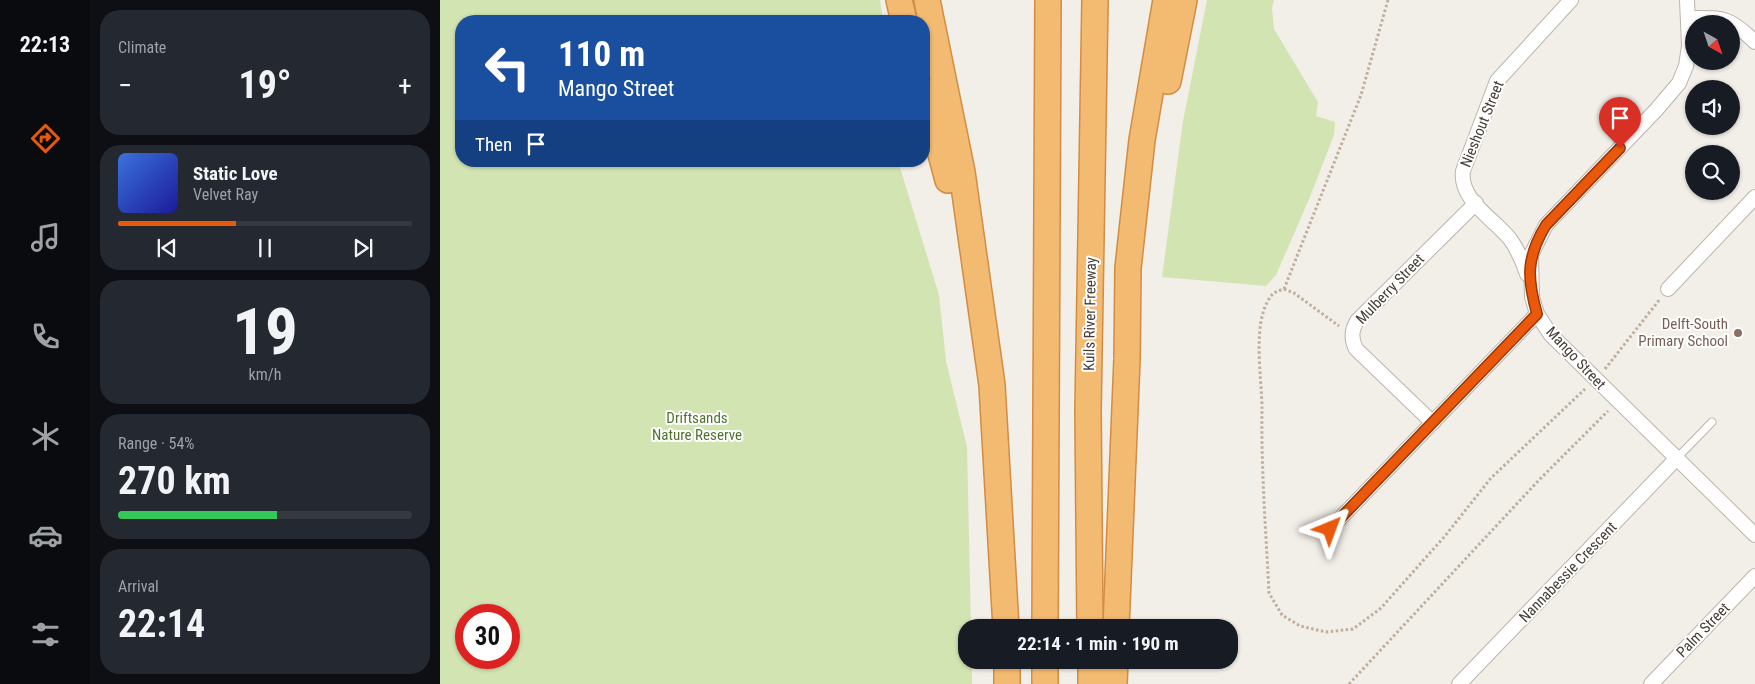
<!DOCTYPE html>
<meta charset="utf-8">
<style>
body{margin:0;font-family:"Roboto Condensed",sans-serif;background:#242831;color:#f1f3f6;height:100vh;display:flex;flex-direction:column;font-size:19px;white-space:nowrap}
*{box-sizing:border-box;margin:0}
p{font-size:16px;color:#9ea1a6}
.icon{flex:none;width:28px;height:28px;fill:none;stroke:currentColor;stroke-width:2;stroke-linecap:round;stroke-linejoin:round}
.map{position:relative;flex:1;overflow:hidden}
.panel{display:flex;flex-direction:column;gap:10px;padding:10px;background:#0d0f14;width:350px}
.panel>*{flex:none}
.hud{position:absolute;left:15px;top:15px;width:475px;height:152px;border-radius:20px;box-shadow:0 1px 4px #0004;background:#1a4fa0;color:#fff;overflow:hidden}
.needle{width:32px;rotate:140deg}
.fabs{position:absolute;left:1245px;top:15px;display:grid;gap:10px}
.fabs a{display:grid;place-items:center;width:55px;height:55px;border-radius:50%;background:#171b24;box-shadow:0 1px 4px #0004;font-size:25px}
.speed{position:absolute;left:15px;top:604px;display:flex;gap:10px;font-size:25px;font-weight:700;text-align:center}
.speed>*{display:grid;place-content:center;width:65px;height:65px;border-radius:50%;background:#171b24;box-shadow:0 1px 4px #0004;line-height:1}
.speed .limit{border:8px solid #d22;background:#fff;color:#111}
.pin{position:absolute;display:grid;place-items:center;width:42px;height:42px;color:#fff;margin:-51px -21px;border-radius:50% 50% 50% 0;rotate:-45deg;box-shadow:0 0 5px #0007}
.pin .icon{rotate:45deg}
.me{position:absolute;width:55px;margin:-28px;rotate:44deg;stroke-linejoin:round;filter:drop-shadow(0 0 4px #0008)}
.turn{display:flex;align-items:center;gap:18px;height:105px;padding:0 20px;font-size:22px}
.turn .icon{width:65px;height:65px;stroke-width:2.5}
.turn b{display:block;font-size:35px;line-height:42px}
.then{display:flex;align-items:center;height:48px;padding:0 20px;background:#0003;gap:10px;font-size:19px}
.big{font-size:38px;font-weight:700;line-height:1.1}
.panel .widget{flex:1;display:flex;flex-direction:column;justify-content:center;gap:8px;min-width:0;padding:0 18px;border-radius:20px;background:#242831}
.panel .dial{align-items:center;gap:0}
.dial b{font-size:65px;line-height:1}
.song{display:flex;align-items:center;gap:15px}
.cover{width:60px;height:60px;border-radius:8px;background:linear-gradient(135deg,hsl(220 70% 55%),hsl(240 70% 35%))}
.played{height:5px;border-radius:2px;background:linear-gradient(90deg,#ea580c 40%,#363941 40%)}
.keys{display:flex;justify-content:space-around;direction:ltr}
.heat{display:flex;justify-content:space-between;align-items:center;font-size:28px;direction:ltr}
.charge{height:8px;border-radius:4px;background:linear-gradient(90deg,#34c759 54%,#363941 0)}
.trip{position:absolute;left:518px;top:619px;width:280px;height:50px;border-radius:20px;background:#171b24;box-shadow:0 1px 4px #0004;font-weight:700;line-height:50px;text-align:center}
main{display:flex;flex:1;min-height:0}
.dock{display:flex;flex-direction:column;width:90px;justify-content:space-around;align-items:center;background:#090b0e;color:#9ea1a6}
.dock .icon{width:35px;height:35px}
.dock .active{color:#ea580c}
.dock b{font-size:22px;color:#f1f3f6}
.map>svg:first-child{display:block}
</style>
<main>
<nav class="dock">
<b>22:13</b>
<svg class="icon active" aria-label="directions" viewBox="0 0 24 24"><path d="M12 3l9 9-9 9-9-9zM9 14v-3h6M13 9l2 2-2 2"/></svg>
<svg class="icon" aria-label="music" viewBox="0 0 24 24"><path d="M9 18V5l10-2v13"/><circle cx="6" cy="18" r="3"/><circle cx="16" cy="16" r="3"/></svg>
<svg class="icon" aria-label="phone" viewBox="0 0 24 24"><path d="M5 4h4l2 5-3 2q2 4 5 5l2-3 5 2v4C11 20 4 13 5 4z"/></svg>
<svg class="icon" aria-label="climate" viewBox="0 0 24 24"><path d="M12 3v18M4 7l16 10M4 17L20 7"/></svg>
<svg class="icon" aria-label="car" viewBox="0 0 24 24"><path d="M5 17H2v-5l4-1 3-4h7l3 4 3 1v5h-3M9 17h6M6 11h13"/><circle cx="7" cy="17" r="2"/><circle cx="17" cy="17" r="2"/></svg>
<svg class="icon" aria-label="filters" viewBox="0 0 24 24"><path d="M4 7h16M4 17h16"/><circle cx="9" cy="7" r="2"/><circle cx="15" cy="17" r="2"/></svg>
</nav>
<section class="panel">
<div class="widget"><p>Climate</p>
<div class="heat"><a>−</a><b class="big">19°</b><a>+</a></div>
</div>
<div class="widget">
<div class="song"><i class="cover"></i><div><b>Static Love</b><p>Velvet Ray</p></div></div>
<div class="played"></div>
<div class="keys"><svg class="icon" aria-label="previous" viewBox="0 0 24 24"><path d="M18 5L8 12l10 7zM5 5v14"/></svg><svg class="icon" aria-label="pause" viewBox="0 0 24 24"><path d="M8 5v14M16 5v14"/></svg><svg class="icon" aria-label="next" viewBox="0 0 24 24"><path d="M6 5l10 7-10 7zM19 5v14"/></svg></div>
</div>
<div class="widget dial"><b>19</b><p>km/h</p></div>
<div class="widget"><p>Range · 54%</p><b class="big">270 km</b><div class="charge"></div></div>
<div class="widget"><p>Arrival</p><b class="big">22:14</b></div>
</section>
<div class="map">
<svg width="1315" height="684" viewBox="0 0 1315 684">
<rect width="100%" height="100%" fill="#f2eee8"/>
<g fill="#d3e4b3" fill-rule="evenodd">
<path d="M 0,0 L 440,0 L 443,21 L 21,21 L 21,161 L 458,161 L 499,295 L 506,361 L 527,447 L 531,627 L 526,628 L 526,660 L 532,660 L 532,684 L 0,684 ZM 26,615 L 69,615 L 69,658 L 26,658 Z"/>
<polygon points="767,0 834,0 832,8 834,29 878,102 876,116 895,122 894,135 870,197 836,275 826,286 722,277 743,121"/>
</g>
<g fill="none" stroke-linecap="round" stroke-linejoin="round">
<defs>
<polyline id="lane" points="1236,459 1272,422"/>
<g id="street">
<polyline points="1247,0 1249,46 1246,66 1239,83 1217,109 1106,225 1091,255 1092,297 1097,314 1111,335 1315,535"/>
<path d="M 1248,18 C 1284,18 1288,16 1315,42"/>
<path d="M 1087,274 C 1083,262 1078,250 1070,239 C 1054,219 1019,200 1023,171 L 1057,81 L 1131,0"/>
<polyline points="1228,289 1315,197"/>
<path d="M 993,423 L 916,349 C 911,339 911,331 917,321 L 1036,203"/>
<polyline points="890,529 1097,314"/>
<polyline points="1019,684 1236,459"/>
<polyline points="1211,684 1315,576"/>
</g>
<g id="highway">
<polyline points="459,0 464,21"/>
<polyline points="487,0 522,172 552,385 566,628"/>
<polyline points="728,81 744,0"/>
<polyline points="484,91 508,180"/>
<polyline points="605,628 608,0"/>
<polyline points="650,628 648,411 655,0"/>
<polyline points="676,628 687,359 688,268 702,140 726,0"/>
<polyline points="567,660 567,684"/>
<polyline points="651,660 651,684"/>
<polyline points="605,684 605,660"/>
<polyline points="674,684 675,660"/>
</g>
</defs>
<use href="#lane" stroke="#bdb4ab" stroke-width="9"/>
<use href="#street" stroke="#bdb4ab" stroke-width="16"/>
<use href="#highway" stroke="#d28d42" stroke-width="28"/>
<g stroke="#beaf9d" stroke-width="3" stroke-dasharray="2.5 2.5" stroke-linecap="butt">
<path d="M 948,0 L 921,95 L 844,289 C 837,291 832,293 829,299 C 812,326 822,378 822,409 C 821,470 826,532 829,593 L 842,615 L 860,626 L 886,632 L 913,629 L 941,608 L 1005,536 L 1051,478 L 1145,389"/>
<polyline points="844,289 854,293 899,326"/>
<polyline points="1165,369 1220,299"/>
<polyline points="909,684 1099,480 1168,411"/>
</g>
<use href="#lane" stroke="#fff" stroke-width="7"/>
<use href="#street" stroke="#fff" stroke-width="14"/>
<use href="#highway" stroke="#f3ba72" stroke-width="25"/>
</g>
<g fill="none" stroke-linecap="round" stroke-linejoin="round">
<defs>
<path id="route" d="M 890,529 L 1097,314 C 1087,278 1086,258 1106,225 L 1180,148"/>
</defs>
<use href="#route" stroke="#983908" stroke-width="12"/>
<use href="#route" stroke="#ea580c" stroke-width="9"/>
</g>
<circle fill="#8d6e63" stroke="#fff" stroke-width="2" cx="1298" cy="333" r="5"/>
<g text-anchor="middle" stroke-width="4" stroke-linejoin="round" paint-order="stroke">
<g font-size="15" fill="#453e37" stroke="#fff">
<text transform="translate(1042 124) rotate(-68)" y="5">Nieshout Street</text>
<text transform="translate(950 289) rotate(-46)" y="5">Mulberry Street</text>
<text transform="translate(650 314) rotate(-89)" y="5">Kuils River Freeway</text>
<text transform="translate(1136 358) rotate(47)" y="5">Mango Street</text>
<text transform="translate(1128 572) rotate(-46)" y="5">Nannabessie Crescent</text>
<text transform="translate(1263 630) rotate(-46)" y="5">Palm Street</text>
</g>
<g font-size="15" fill="#785e54" stroke="#fff" text-anchor="end">
<text x="1288" y="329">Delft-South<tspan x="1288" dy="17">Primary School</tspan></text>
</g>
<g font-size="15" fill="#50732e" stroke="#fff">
<text x="257" y="423">Driftsands<tspan x="257" dy="17">Nature Reserve</tspan></text>
</g>
</g>
</svg>
<div class="fabs">
<a><svg class="needle" viewBox="-14 -14 28 28"><path d="M0-13l5 13h-10z" fill="#e53935"/><path d="M0 13l5-13h-10z" fill="#9ea1a6"/></svg></a>
<a><svg class="icon" aria-label="sound" viewBox="0 0 24 24"><path d="M4 9h4l5-4v14l-5-4H4zM17 9q2 3 0 6"/></svg></a>
<a><svg class="icon" aria-label="search" viewBox="0 0 24 24"><circle cx="10" cy="10" r="6"/><path d="M15 15l6 6"/></svg></a>
</div>
<div class="speed"><div class="limit">30</div></div>
<div class="pin" style="left:1180px;top:148px;background:#d93025"><svg class="icon" aria-label="arrive" viewBox="0 0 24 24"><path d="M6 21V4h12l-3 4 3 4H6"/></svg></div>
<svg class="me" style="left:890px;top:529px" viewBox="-20 -20 40 40"><path d="M0-17L14 15 0 8-14 15z" fill="#ea580c" stroke="#fff" stroke-width="4"/></svg>
<div class="trip">22:14 · 1 min · 190 m</div>
<div class="hud">
<div class="turn"><svg class="icon" aria-label="left" viewBox="0 0 24 24"><path d="M17 20v-9H6M10 6l-5 5 5 5"/></svg><div><b>110 m</b>Mango Street</div></div>
<div class="then">Then<svg class="icon" aria-label="arrive" viewBox="0 0 24 24"><path d="M6 21V4h12l-3 4 3 4H6"/></svg></div>
</div>
</div>
</main>
